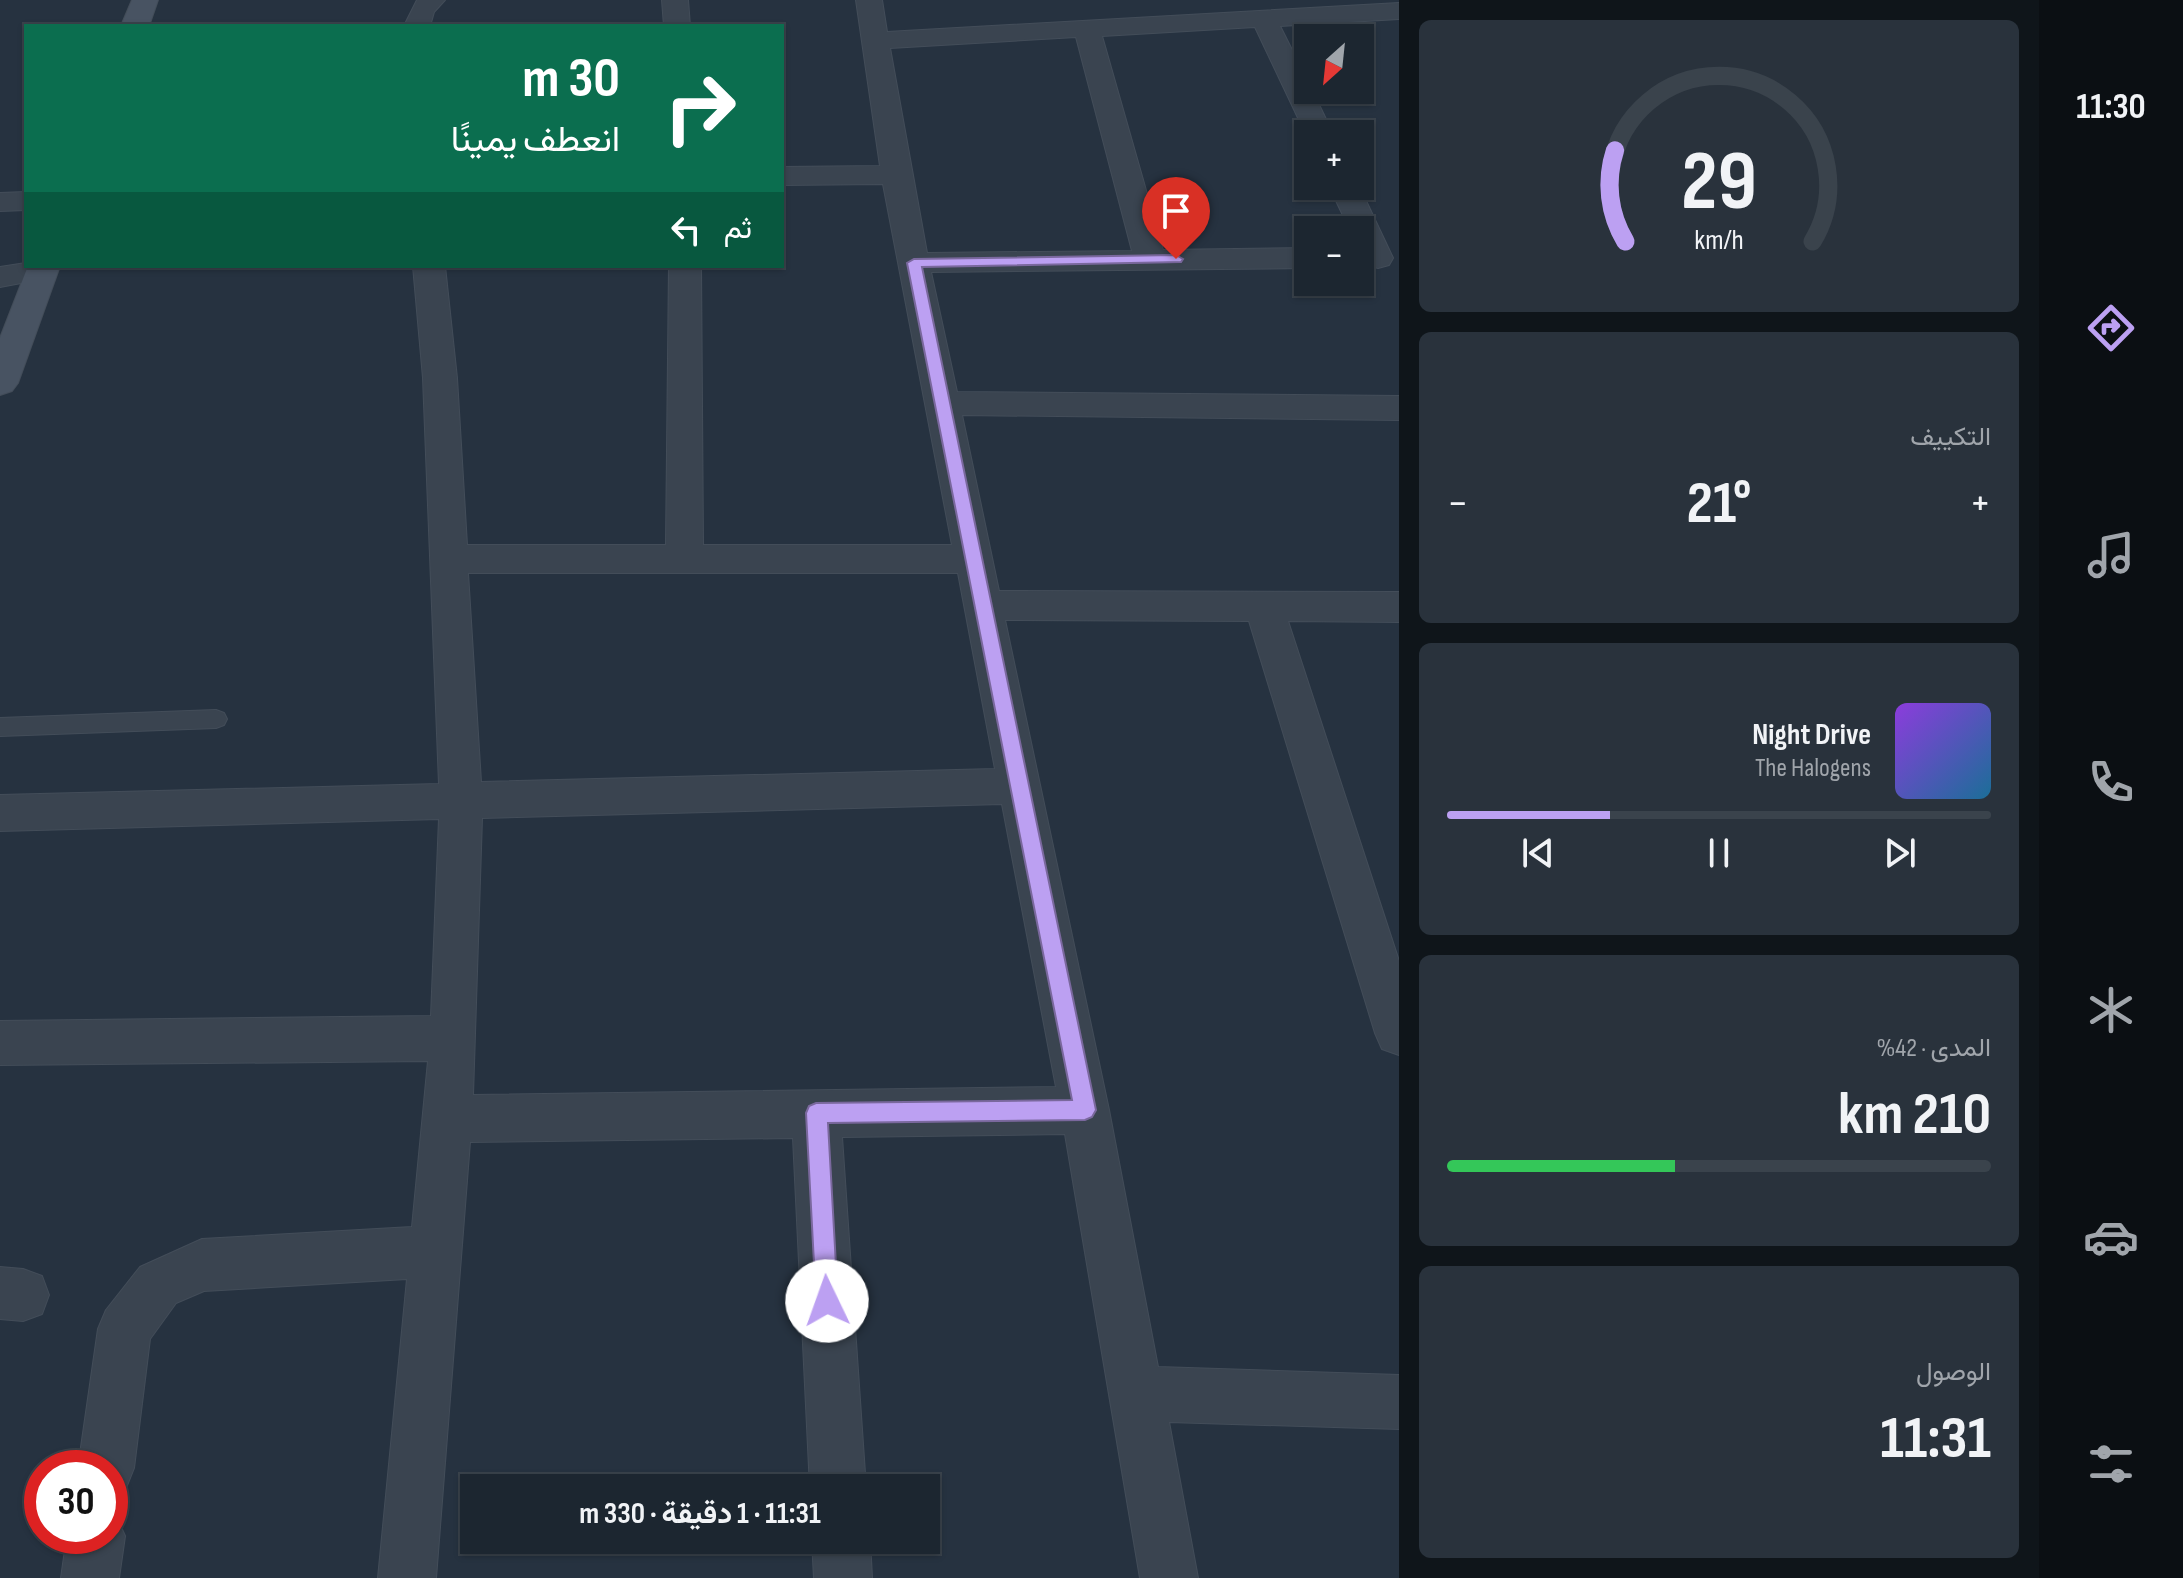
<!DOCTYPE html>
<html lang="ar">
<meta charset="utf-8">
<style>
body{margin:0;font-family:"Sofia Sans Condensed",Vazirmatn,sans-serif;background:#29323c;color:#f1f3f6;direction:rtl;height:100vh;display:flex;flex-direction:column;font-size:30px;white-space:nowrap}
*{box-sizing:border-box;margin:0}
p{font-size:26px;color:#a0a5ab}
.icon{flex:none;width:44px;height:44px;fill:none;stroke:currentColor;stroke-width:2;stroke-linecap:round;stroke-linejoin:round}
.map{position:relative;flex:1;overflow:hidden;direction:ltr}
.panel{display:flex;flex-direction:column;gap:20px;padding:20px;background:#0f151a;width:640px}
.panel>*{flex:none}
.banner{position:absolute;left:24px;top:24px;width:760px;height:244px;border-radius:0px;box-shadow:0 2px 6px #0004,0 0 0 2px #3a434c;direction:rtl;background:#0b6e4f;color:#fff;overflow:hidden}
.needle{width:52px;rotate:207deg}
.fabs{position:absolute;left:1294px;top:24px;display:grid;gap:16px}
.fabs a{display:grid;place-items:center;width:80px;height:80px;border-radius:0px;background:#1c2630;box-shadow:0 2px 6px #0004,0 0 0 2px #3a434c;font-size:40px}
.speed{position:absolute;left:24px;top:1450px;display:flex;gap:16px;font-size:40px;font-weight:700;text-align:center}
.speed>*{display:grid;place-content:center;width:104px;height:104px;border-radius:50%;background:#1c2630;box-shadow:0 2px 6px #0004,0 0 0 2px #3a434c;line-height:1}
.speed .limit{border:12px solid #d22;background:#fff;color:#111}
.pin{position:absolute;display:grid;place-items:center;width:68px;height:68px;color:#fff;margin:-82px -34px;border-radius:50% 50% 50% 0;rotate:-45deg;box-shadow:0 0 8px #0007}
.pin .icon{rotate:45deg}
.me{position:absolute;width:88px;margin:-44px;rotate:357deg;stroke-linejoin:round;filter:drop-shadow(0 0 6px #0008)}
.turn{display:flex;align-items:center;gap:28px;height:168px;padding:0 32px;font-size:36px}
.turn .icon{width:104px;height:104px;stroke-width:2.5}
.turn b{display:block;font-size:56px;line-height:68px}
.then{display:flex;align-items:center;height:76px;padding:0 32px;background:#0003;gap:16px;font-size:30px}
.big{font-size:60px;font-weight:700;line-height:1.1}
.panel .card{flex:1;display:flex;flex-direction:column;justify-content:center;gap:12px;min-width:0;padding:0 28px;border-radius:12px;background:#29323c}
.panel .dial{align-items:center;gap:0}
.dial svg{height:208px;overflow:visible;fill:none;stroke:#3a434c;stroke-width:7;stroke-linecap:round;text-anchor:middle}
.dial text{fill:#f1f3f6;stroke:none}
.song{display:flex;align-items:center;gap:24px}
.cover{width:96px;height:96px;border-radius:12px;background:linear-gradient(135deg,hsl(270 70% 55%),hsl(200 70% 35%))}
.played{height:8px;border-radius:4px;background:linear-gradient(90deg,#bca0f2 30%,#3a434c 30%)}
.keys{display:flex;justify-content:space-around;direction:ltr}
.heat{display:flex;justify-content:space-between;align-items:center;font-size:44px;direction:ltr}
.charge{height:12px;border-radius:6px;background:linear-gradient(90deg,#34c759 42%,#3a434c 0)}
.trip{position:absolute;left:460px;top:1474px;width:480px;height:80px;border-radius:0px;background:#1c2630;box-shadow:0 2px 6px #0004,0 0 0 2px #3a434c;font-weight:700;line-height:80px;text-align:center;direction:rtl}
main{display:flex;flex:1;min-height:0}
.dock{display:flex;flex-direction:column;width:144px;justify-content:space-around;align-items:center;background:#0b0f13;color:#a0a5ab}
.dock .icon{width:56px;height:56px}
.dock .active{color:#bca0f2}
.dock b{font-size:36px;color:#f1f3f6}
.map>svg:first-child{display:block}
</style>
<main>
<nav class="dock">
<b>11:30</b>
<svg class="icon active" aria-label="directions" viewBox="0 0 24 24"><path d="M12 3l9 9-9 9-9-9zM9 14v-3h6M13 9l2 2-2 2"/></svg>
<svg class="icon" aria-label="music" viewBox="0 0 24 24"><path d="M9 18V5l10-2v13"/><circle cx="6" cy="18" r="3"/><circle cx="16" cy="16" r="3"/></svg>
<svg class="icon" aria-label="phone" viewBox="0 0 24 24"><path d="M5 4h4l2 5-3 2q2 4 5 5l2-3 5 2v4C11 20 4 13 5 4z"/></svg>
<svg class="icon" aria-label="climate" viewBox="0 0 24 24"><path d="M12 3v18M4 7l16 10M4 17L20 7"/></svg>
<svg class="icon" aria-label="car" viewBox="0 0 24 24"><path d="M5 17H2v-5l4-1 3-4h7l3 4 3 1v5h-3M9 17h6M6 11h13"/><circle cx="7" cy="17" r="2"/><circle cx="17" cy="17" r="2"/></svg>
<svg class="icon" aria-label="filters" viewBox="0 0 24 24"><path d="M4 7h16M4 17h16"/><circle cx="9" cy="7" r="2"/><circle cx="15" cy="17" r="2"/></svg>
</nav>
<section class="panel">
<div class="card dial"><svg viewBox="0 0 100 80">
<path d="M14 69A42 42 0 1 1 86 69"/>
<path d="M14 69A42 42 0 0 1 10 34" stroke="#bca0f2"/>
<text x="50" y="56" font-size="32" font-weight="700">29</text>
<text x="50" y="72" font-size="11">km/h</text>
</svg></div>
<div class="card"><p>التكييف</p>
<div class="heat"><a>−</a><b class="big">21°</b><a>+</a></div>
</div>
<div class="card">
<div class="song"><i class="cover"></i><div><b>Night Drive</b><p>The Halogens</p></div></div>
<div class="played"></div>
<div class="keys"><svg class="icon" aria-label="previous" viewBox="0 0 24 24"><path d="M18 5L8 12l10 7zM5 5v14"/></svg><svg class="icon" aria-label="pause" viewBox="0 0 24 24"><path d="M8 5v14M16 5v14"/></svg><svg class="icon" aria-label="next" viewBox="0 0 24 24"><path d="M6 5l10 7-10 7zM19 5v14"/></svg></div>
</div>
<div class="card"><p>المدى · 42%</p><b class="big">210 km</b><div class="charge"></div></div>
<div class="card"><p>الوصول</p><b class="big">11:31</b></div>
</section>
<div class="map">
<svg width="1399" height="1578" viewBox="0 0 1399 1578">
<rect width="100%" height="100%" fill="#263240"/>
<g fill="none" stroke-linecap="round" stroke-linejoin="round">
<defs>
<polygon id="lane" points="216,710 224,713 227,719 224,725 216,728 0,736 0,718"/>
<g id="street">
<polygon points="417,0 445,0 434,12 430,26 404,26"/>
<polygon points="662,0 688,0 690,26 664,26"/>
<path d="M 856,0 L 882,0 L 887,32 L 1399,3 L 1399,19 L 1280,26 L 1308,82 L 1308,90 L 1312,90 L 1333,134 L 1308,134 L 1308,139 L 1255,27 L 1102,36 L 1163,250 L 1308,248 L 1308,268 L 931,272 L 957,392 L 1399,396 L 1399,420 L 962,415 L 999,591 L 1399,592 L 1399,622 L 1288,621 L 1399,961 L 1399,1055 L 1382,1049 L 1375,1033 L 1249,621 L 1005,620 L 1109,1110 L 1158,1367 L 1399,1375 L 1399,1429 L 1169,1422 L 1198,1578 L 1140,1578 L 1065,1134 L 842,1137 L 866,1488 L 810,1488 L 793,1138 L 470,1142 L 436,1578 L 378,1578 L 407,1279 L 204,1291 L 176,1303 L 150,1339 L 134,1468 L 126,1488 L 110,1494 L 110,1468 L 78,1468 L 98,1329 L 106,1310 L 140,1267 L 202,1239 L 412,1227 L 428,1061 L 0,1065 L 0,1021 L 431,1016 L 439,819 L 0,831 L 0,795 L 439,784 L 423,378 L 413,266 L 445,266 L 457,378 L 467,545 L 666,545 L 669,266 L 701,266 L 703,545 L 952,545 L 883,184 L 782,185 L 782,167 L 880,166 ZM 1076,37 L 1132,251 L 927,253 L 890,48 ZM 468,573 L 958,573 L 995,769 L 481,782 ZM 1002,804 L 1056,1087 L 473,1095 L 482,818 Z"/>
<polygon points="1329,186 1359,186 1393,258 1389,265 1378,268 1367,265 1360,253 1360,230 1350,230"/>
<polygon points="26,192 26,210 0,211 0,193"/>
<polygon points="26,263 26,266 55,266 58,270 53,277 0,287 0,267"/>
<polygon points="0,1267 23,1269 42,1276 49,1295 42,1314 23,1321 0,1319"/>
<polygon points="110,1513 116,1516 125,1536 119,1578 61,1578 67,1536 110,1536"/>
<polygon points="812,1540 870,1540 872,1578 814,1578"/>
</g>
<g id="secondary">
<polygon points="132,0 158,0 149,26 121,26"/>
<polygon points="28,266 60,266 18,383 12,391 0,395 0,338"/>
</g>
</defs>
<use href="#lane" stroke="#434d59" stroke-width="2"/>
<use href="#street" stroke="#434d59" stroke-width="2"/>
<use href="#secondary" stroke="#434d59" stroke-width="2"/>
<use href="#lane" fill="#3a4450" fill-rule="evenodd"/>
<use href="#street" fill="#3a4450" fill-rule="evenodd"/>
<use href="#secondary" fill="#485362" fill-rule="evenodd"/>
</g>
<polygon fill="#bca0f2" stroke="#7a689d" stroke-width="2" points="1176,255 1183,259 1181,262 922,267 1096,1110 1092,1117 1085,1120 828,1123 838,1301 835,1309 827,1312 819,1309 816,1301 806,1113 809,1106 816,1103 1072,1100 907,263 914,259"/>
</svg>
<div class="fabs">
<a><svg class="needle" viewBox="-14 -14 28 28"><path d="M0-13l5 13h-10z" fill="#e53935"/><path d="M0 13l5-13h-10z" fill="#a0a5ab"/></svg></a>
<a>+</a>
<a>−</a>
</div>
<div class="speed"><div class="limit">30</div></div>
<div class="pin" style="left:1176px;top:259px;background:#d93025"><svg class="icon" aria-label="arrive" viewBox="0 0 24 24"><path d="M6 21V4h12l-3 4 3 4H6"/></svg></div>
<svg class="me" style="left:827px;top:1301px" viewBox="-20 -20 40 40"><circle r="19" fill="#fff"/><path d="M0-13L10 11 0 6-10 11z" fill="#bca0f2"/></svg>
<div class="trip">11:31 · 1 دقيقة · 330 m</div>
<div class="banner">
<div class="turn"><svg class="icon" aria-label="right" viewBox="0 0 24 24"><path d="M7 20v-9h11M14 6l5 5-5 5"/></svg><div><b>30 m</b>انعطف يمينًا</div></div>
<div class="then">ثم<svg class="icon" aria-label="left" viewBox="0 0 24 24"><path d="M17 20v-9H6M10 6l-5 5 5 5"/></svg></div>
</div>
</div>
</main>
